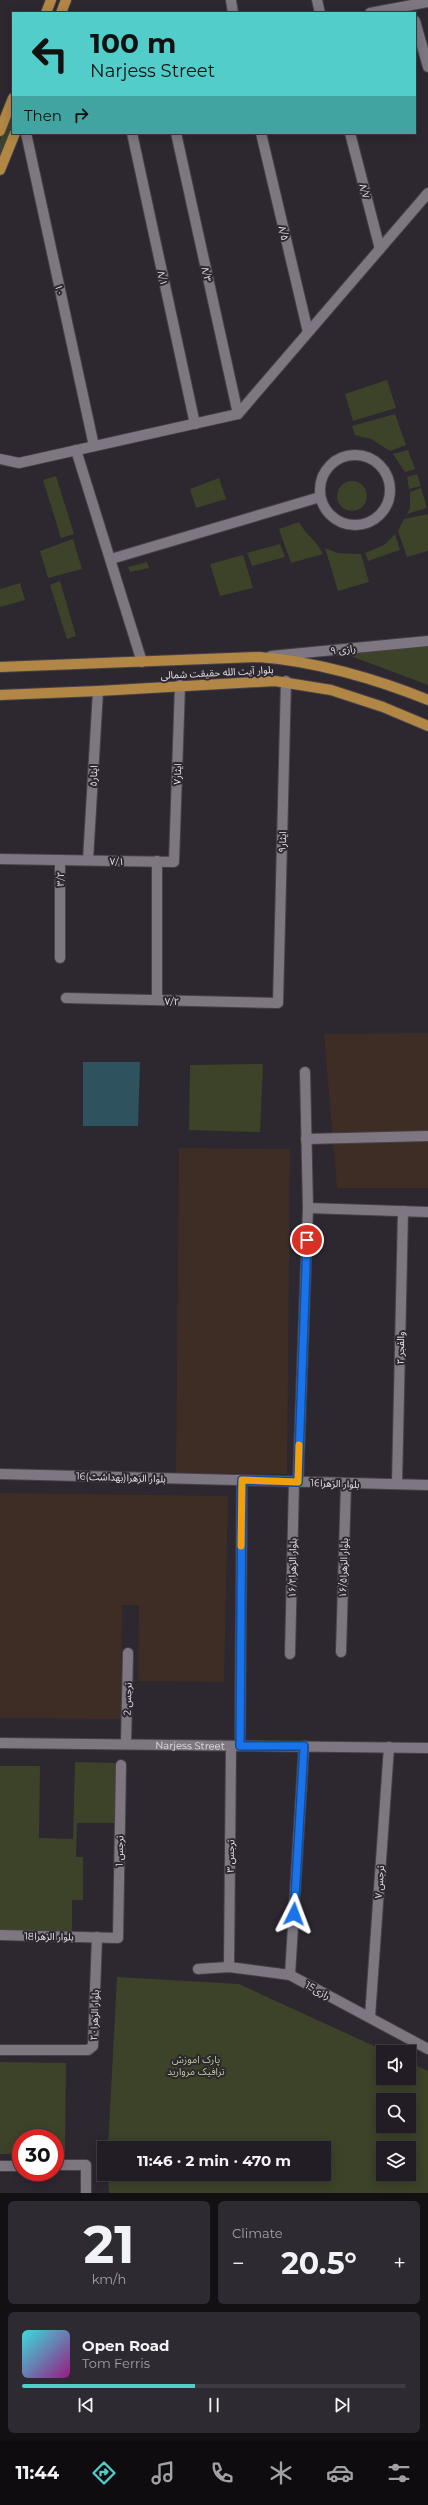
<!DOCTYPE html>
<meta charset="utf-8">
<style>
body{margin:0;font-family:Montserrat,"Noto Sans Arabic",sans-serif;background:#2e2a31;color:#f1f3f6;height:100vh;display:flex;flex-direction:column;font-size:15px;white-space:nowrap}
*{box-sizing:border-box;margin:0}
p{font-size:13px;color:#a2a2a6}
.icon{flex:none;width:22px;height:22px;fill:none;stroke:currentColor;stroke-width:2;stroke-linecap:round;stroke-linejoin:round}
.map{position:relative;height:2193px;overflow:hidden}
.side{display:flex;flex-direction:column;gap:8px;padding:8px;background:#131014;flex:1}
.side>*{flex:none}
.hud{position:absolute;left:12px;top:12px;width:404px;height:122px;border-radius:0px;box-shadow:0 2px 10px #0003,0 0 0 1px #3f3b41;background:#53cdc9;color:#111;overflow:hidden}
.buttons{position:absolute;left:376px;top:2045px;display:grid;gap:8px}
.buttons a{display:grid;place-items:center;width:40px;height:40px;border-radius:0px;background:#221d24;box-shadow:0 2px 10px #0003,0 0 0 1px #3f3b41;font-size:20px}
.speed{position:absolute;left:12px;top:2129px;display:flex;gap:8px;font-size:20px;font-weight:700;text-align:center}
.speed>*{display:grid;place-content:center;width:52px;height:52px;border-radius:50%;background:#221d24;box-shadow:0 2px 10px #0003,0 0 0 1px #3f3b41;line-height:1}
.speed .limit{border:6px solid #d22;background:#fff;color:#111}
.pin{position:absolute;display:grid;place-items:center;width:34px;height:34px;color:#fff;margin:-17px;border:2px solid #fff;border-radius:50%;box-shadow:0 1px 4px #0007}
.me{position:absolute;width:44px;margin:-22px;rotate:3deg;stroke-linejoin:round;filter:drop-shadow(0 0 3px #0008)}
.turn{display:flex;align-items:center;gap:14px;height:84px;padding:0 12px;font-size:18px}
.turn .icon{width:52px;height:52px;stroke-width:2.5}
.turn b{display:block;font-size:28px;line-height:34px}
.then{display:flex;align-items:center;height:38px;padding:0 12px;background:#0003;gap:8px;font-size:15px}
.big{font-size:30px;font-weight:700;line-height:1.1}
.side .tile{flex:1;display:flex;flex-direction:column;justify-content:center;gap:6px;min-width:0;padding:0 14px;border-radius:6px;background:#2e2a31}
.side .dial{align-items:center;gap:0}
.dial b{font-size:52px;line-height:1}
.song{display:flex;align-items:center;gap:12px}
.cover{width:48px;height:48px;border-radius:6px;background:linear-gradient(135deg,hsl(180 70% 55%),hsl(310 70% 35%))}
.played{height:4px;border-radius:2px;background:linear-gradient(90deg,#53cdc9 45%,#3f3b41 45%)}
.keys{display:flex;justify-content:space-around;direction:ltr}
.heat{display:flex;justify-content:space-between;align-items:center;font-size:22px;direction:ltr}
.side .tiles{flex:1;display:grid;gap:8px;grid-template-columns:1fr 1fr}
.tile:last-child{grid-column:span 2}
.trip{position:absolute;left:97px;top:2141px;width:234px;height:40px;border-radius:0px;background:#221d24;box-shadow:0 2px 10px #0003,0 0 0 1px #3f3b41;font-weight:700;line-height:40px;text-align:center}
.dock{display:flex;height:64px;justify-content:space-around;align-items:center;background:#0e0c0e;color:#a2a2a6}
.dock .icon{width:28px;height:28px}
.dock .selected{color:#53cdc9}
.dock b{font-size:18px;color:#f1f3f6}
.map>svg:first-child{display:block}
</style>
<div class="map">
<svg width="428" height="2193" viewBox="0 0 428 2193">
<rect width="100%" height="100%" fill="#2d2730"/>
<g fill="#3e2d24">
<polygon points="428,1033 428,1188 337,1188 324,1034"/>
<polygon points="179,1148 290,1149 287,1474 176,1473"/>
<polygon points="0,1493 228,1496 224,1682 138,1681 139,1605 122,1605 121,1719 0,1718"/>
</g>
<g fill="#3c4328" fill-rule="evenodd">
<polygon points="13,106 13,124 0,158 0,140"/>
<polygon points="387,380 396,408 353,421 345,394"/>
<polygon points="395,414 406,445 390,451 371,439 355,435 352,426"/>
<polygon points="408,450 415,469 405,472 393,454"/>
<polygon points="417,474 421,486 409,489 407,477"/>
<polygon points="56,476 74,534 61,538 43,480"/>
<polygon points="219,478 226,499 196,508 190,489"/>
<circle cx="352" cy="496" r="15"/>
<polygon points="421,488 427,508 407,514 410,508 410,492"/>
<polygon points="428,514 428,551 407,557 398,531 404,519"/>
<path d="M 299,522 C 306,535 317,541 323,554 L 291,563 L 279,529 Z"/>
<polygon points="395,534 400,550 368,561 365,553 384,545"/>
<polygon points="73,539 82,569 48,578 40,551"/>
<polygon points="280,544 285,557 252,566 247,553"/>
<polygon points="325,548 338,553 361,554 369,582 338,591"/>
<polygon points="243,555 253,588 220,596 210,564"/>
<polygon points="147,562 149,568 130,572 128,567"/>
<polygon points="60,581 76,636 67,639 50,585"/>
<polygon points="20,583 25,600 0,607 0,589"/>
<polygon points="428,643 428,685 340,652"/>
<polygon points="263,1064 260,1132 189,1130 190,1065"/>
<polygon points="75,1762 117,1763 116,1823 77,1823 76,1857 83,1857 83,1900 72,1900 72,1933 0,1932 0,1766 40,1766 39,1838 73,1839"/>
<path d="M 117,1977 L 239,1984 L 387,2052 L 383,2052 L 383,2078 L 409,2078 L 409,2062 L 428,2071 L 428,2193 L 109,2193 L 108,2174 L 324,2174 L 324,2148 L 108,2148 ZM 383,2100 L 409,2100 L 409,2126 L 383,2126 ZM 383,2148 L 409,2148 L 409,2174 L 383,2174 Z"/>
<polygon points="0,2062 66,2063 65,2155 55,2154 55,2138 21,2138 21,2154 0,2154"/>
</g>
<polygon fill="#2e525e" points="83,1062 140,1062 138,1126 83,1126"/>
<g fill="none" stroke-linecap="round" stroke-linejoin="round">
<defs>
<g id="minor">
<polyline points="231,0 233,13"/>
<polyline points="317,0 320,13"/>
<polyline points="370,13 428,2"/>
<polyline points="415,21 428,67"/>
<polyline points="26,133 94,446"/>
<polyline points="132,133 195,424"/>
<polyline points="176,133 238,414"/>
<polyline points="261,133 308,332"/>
<polyline points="350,133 380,249"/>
<polyline points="76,450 142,662"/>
<circle cx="355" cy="490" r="35"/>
<polyline points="0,459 19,463 238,414 428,193"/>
<polyline points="111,559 320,497"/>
<polyline points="271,656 428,641"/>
<polyline points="0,859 174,862 180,685"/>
<polyline points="88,860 98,691"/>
<polyline points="157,861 157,1000"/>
<polyline points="60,958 60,860"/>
<polyline points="66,998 278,1003 286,681"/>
<polyline points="306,1139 428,1136"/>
<polyline points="308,1208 428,1212"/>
<polyline points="0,1474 428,1485"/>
<polyline points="298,1482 308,1208 305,1072"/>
<polyline points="397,1484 403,1211"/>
<polyline points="341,1652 346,1484"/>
<polyline points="290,1654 294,1482"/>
<path id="s1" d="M 0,1743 L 428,1748"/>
<polyline points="126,1744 128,1653"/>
<polyline points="240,1746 242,1480"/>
<polyline points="0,1935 118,1938 121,1765"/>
<polyline points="229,1967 231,1746"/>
<polyline points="198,1969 229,1967 290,1975 428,2049"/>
<polyline points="290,1975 304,1746"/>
<polyline points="370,2017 389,1747"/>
<polyline points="0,2050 88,2050 93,2046 97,1937"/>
<polyline points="55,2165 86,2165 86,2193"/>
<polyline points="0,2166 21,2166"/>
</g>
<g id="major">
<polyline points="46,13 51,0"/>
<polyline points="61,13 66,0"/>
<polyline points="0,131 13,98"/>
<polyline points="0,170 15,133"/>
<path d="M 0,667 L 259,657 C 314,661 377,679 428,700"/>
<polyline points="0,695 98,691 275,681 331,690 383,707 428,726"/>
</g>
</defs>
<use href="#minor" stroke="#464249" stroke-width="12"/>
<use href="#major" stroke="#464249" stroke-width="12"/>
<use href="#minor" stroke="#7e7781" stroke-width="10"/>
<use href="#major" stroke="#b28745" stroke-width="10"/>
</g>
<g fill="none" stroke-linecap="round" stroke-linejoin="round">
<defs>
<polyline id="route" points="294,1914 304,1746 240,1746 242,1480 298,1482 307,1240"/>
</defs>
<use href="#route" stroke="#114b97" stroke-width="10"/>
<use href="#route" stroke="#1a73e8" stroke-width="7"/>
<polyline stroke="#f59e0b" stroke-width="7" points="241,1546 242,1480 298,1482 299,1445"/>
</g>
<g text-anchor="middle" stroke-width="4" stroke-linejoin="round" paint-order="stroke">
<g font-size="10" fill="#e3dfe5" stroke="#2d2730">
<text transform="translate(365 191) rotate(76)" y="4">۸/۷</text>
<text transform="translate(284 233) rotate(77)" y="4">۸/۵</text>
<text transform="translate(207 274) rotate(78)" y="4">۸/۳</text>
<text transform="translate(163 278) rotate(78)" y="4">۸/۱</text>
<text transform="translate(60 290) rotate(78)" y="4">۱۰</text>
<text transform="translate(343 649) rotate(-6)" y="4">رازی ۹</text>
<text transform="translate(217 672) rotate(-3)" y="4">بلوار آیت الله حقیقت شمالی</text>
<text transform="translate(177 774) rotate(-88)" y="4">ایثار۷</text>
<text transform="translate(93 776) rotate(-87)" y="4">ایثار۵</text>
<text transform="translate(282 842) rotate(-88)" y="4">ایثار۹</text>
<text transform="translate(117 861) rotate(1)" y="4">۷/۱</text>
<text transform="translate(60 879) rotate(-89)" y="4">۳/۲</text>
<text transform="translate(172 1001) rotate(1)" y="4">۷/۲</text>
<text transform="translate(400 1348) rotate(-89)" y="4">والفجر ۲</text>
<text transform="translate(121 1477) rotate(2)" y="4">16بلوار الزهرا(بهداشت)</text>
<text transform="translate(335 1483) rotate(2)" y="4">16بلوار الزهرا</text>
<text transform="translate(292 1568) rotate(-89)" y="4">بلوار الزهرا۱۶/۳</text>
<text transform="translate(343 1568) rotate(-88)" y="4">بلوار الزهرا۱۶/۵</text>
<text transform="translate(127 1699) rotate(-88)" y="4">2 نرجس</text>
<text dy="4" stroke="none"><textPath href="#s1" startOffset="190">Narjess Street</textPath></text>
<text transform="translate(119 1851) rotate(-89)" y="4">1 نرجس</text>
<text transform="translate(230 1856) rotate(-89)" y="4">نرجس ۳</text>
<text transform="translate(379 1882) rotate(-86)" y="4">نرجس ۷</text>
<text transform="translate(49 1936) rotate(1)" y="4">18بلوار الزهرا</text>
<text transform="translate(318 1990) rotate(28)" y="4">15رازی</text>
<text transform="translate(94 2015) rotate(-88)" y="4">بلوار الزهرا۲۰</text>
</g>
<g font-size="10" fill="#bbcb94" stroke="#2d2730">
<text x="196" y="2063">پارک اموزش<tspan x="196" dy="12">ترافیک مروارید</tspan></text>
</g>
</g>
</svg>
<div class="buttons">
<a><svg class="icon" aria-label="sound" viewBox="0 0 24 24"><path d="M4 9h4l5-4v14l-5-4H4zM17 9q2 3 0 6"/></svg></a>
<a><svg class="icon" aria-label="search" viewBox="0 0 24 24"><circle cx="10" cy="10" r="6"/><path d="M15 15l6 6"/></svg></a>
<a><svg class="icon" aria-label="layers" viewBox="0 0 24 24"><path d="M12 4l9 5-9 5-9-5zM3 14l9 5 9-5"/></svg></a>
</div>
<div class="speed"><div class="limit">30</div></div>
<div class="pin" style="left:307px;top:1240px;background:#d93025"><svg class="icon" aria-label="arrive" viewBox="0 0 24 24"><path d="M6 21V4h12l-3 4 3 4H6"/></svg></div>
<svg class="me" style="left:294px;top:1914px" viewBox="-20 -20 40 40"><path d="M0-17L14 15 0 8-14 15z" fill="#1a73e8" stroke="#fff" stroke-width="4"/></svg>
<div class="trip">11:46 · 2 min · 470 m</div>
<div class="hud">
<div class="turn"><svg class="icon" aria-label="left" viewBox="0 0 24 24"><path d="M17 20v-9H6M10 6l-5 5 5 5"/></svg><div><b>100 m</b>Narjess Street</div></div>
<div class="then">Then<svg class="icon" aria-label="right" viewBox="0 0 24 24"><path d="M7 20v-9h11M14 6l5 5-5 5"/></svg></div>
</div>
</div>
<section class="side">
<div class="tiles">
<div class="tile dial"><b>21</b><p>km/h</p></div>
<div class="tile"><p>Climate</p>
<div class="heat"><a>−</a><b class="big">20.5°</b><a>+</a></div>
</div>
<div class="tile">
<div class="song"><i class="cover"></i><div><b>Open Road</b><p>Tom Ferris</p></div></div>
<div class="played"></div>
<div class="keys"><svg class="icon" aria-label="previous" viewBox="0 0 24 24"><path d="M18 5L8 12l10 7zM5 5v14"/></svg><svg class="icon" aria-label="pause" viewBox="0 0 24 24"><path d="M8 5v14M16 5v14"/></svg><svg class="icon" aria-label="next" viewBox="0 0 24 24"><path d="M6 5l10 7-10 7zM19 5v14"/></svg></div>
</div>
</div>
</section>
<nav class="dock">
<b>11:44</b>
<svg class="icon selected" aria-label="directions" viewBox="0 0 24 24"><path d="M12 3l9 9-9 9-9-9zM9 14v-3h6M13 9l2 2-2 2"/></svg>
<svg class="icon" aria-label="music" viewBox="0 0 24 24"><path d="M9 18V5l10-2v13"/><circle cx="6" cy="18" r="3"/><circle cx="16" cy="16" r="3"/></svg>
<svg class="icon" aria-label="phone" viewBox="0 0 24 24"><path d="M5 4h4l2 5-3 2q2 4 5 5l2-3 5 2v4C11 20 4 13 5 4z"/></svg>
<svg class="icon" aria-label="climate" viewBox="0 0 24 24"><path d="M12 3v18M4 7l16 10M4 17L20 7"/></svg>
<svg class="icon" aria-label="car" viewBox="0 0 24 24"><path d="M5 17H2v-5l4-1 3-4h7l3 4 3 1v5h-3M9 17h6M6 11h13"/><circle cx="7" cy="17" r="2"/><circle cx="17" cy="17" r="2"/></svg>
<svg class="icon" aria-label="filters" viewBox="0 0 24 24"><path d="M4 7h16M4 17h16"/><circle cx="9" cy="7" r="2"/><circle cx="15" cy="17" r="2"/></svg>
</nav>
